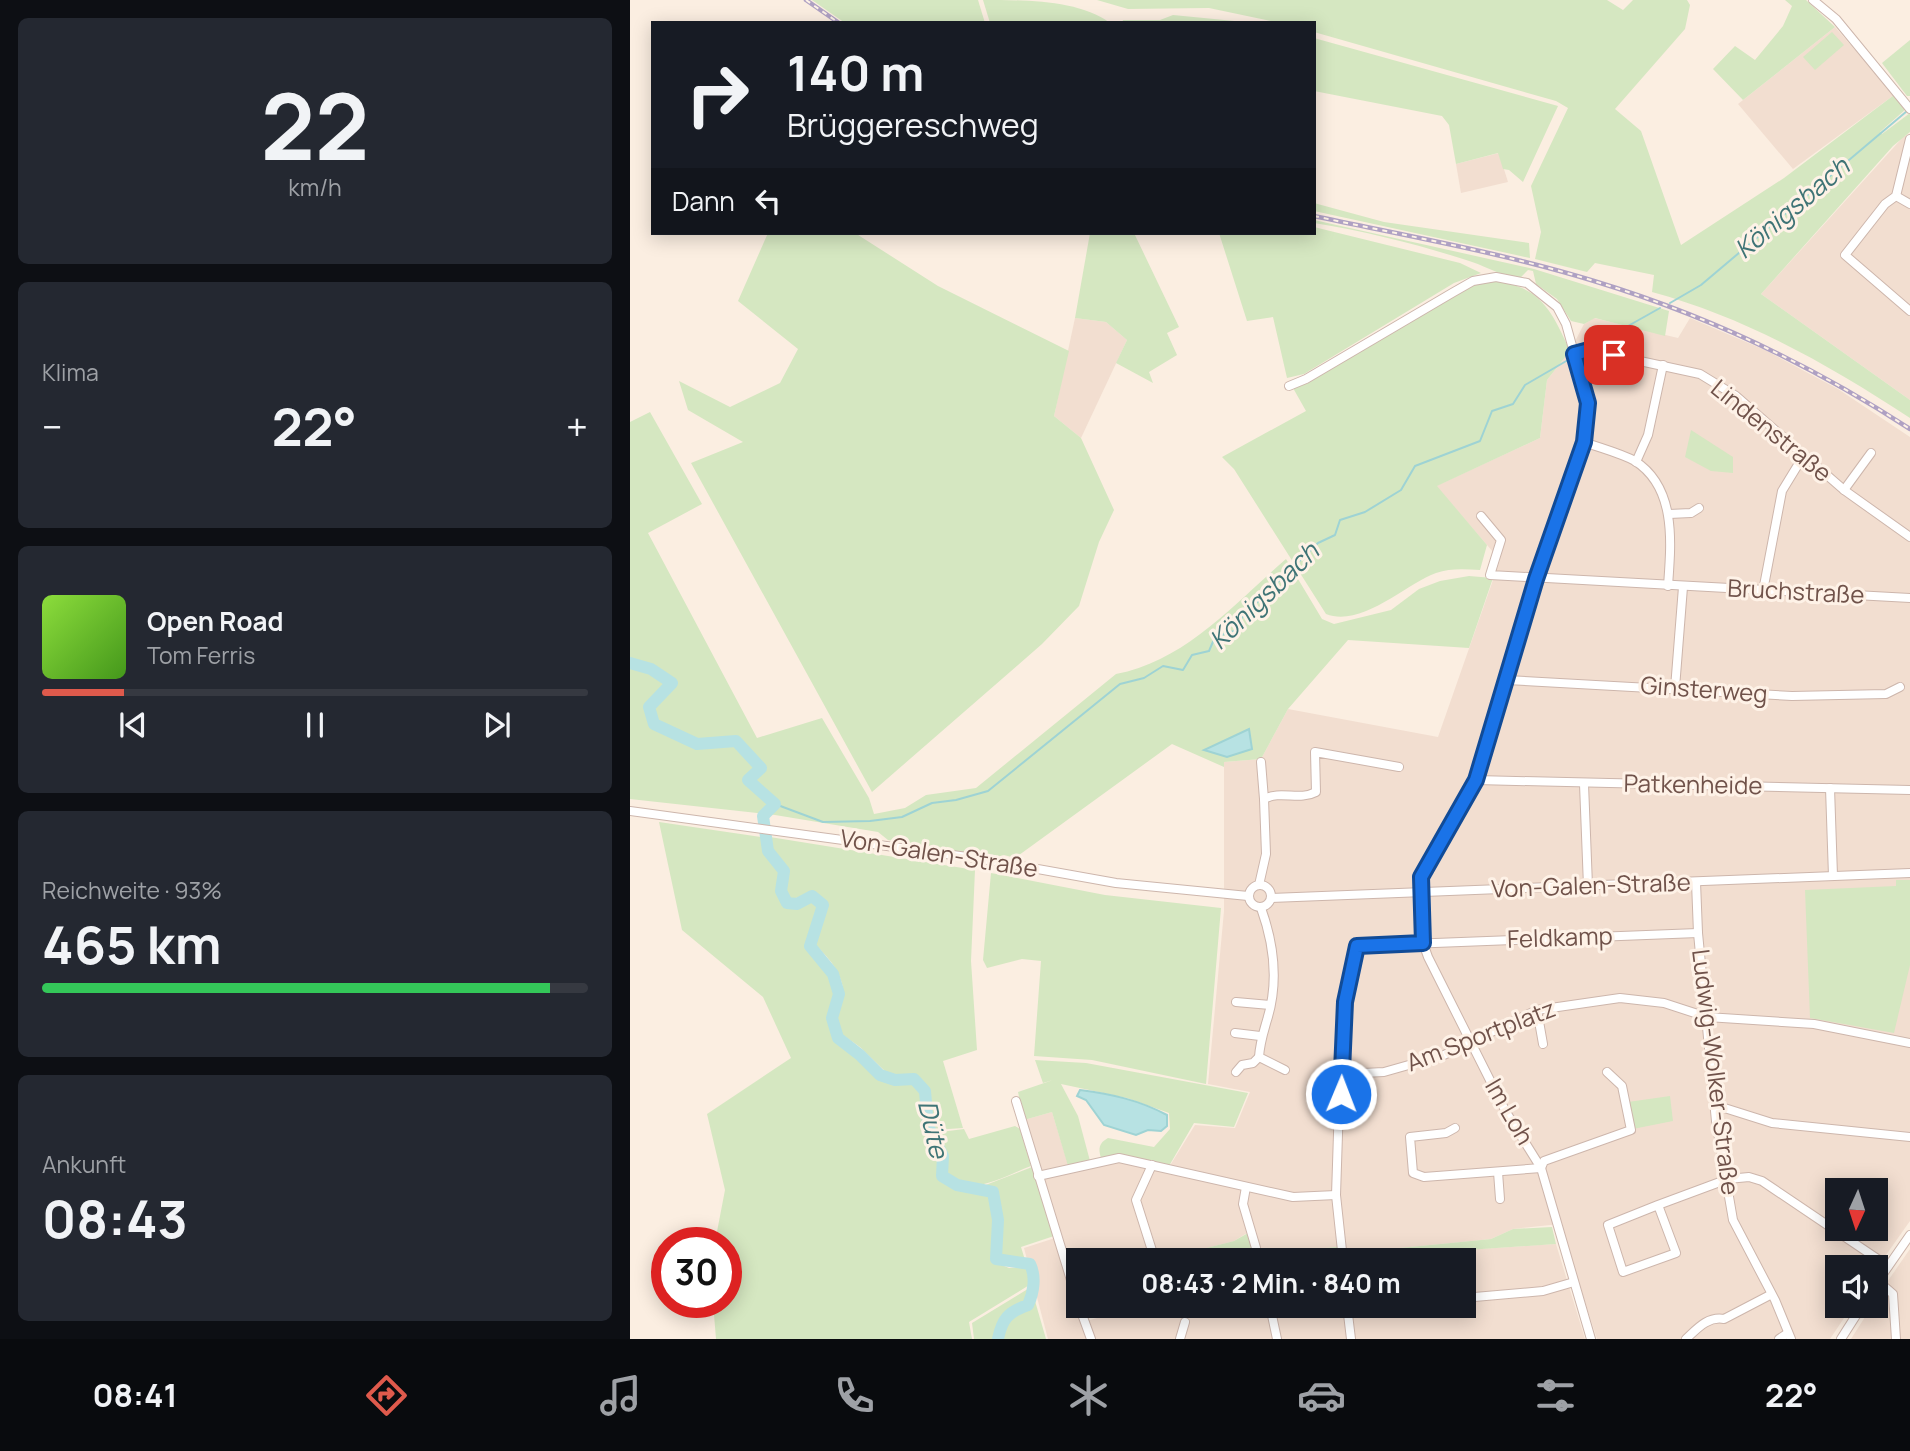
<!DOCTYPE html>
<html lang="de">
<meta charset="utf-8">
<style>
body{margin:0;font-family:Manrope,sans-serif;background:#242831;color:#f1f3f6;height:100vh;display:flex;flex-direction:column;font-size:26px;white-space:nowrap}
*{box-sizing:border-box;margin:0}
p{font-size:23px;color:#9ea1a6}
.icon{flex:none;width:38px;height:38px;fill:none;stroke:currentColor;stroke-width:2;stroke-linecap:round;stroke-linejoin:round}
.map{position:relative;flex:1;overflow:hidden}
.details{display:flex;flex-direction:column;gap:18px;padding:18px;background:#0d0f14;width:630px}
.details>*{flex:none}
.guide{position:absolute;left:21px;top:21px;width:665px;height:214px;border-radius:0px;box-shadow:0 4px 18px #0003;background:#171b24;color:#f1f3f6;overflow:hidden}
.needle{width:46px;rotate:183deg}
.tools{position:absolute;left:1195px;top:1178px;display:grid;gap:14px}
.tools a{display:grid;place-items:center;width:63px;height:63px;border-radius:0px;background:#171b24;box-shadow:0 4px 18px #0003;font-size:35px}
.speed{position:absolute;left:21px;top:1227px;display:flex;gap:14px;font-size:35px;font-weight:700;text-align:center}
.speed>*{display:grid;place-content:center;width:91px;height:91px;border-radius:50%;background:#171b24;box-shadow:0 4px 18px #0003;line-height:1}
.speed .limit{border:10px solid #d22;background:#fff;color:#111}
.pin{position:absolute;display:grid;place-items:center;width:60px;height:60px;color:#fff;margin:-30px;border-radius:14px;box-shadow:0 4px 10px #0006}
.me{position:absolute;width:77px;margin:-38px;rotate:1deg;stroke-linejoin:round;filter:drop-shadow(0 0 5px #0008)}
.turn{display:flex;align-items:center;gap:24px;height:147px;padding:0 21px;font-size:32px}
.turn .icon{width:91px;height:91px;stroke-width:2.5}
.turn b{display:block;font-size:49px;line-height:60px}
.then{display:flex;align-items:center;height:66px;padding:0 21px;background:#0003;gap:14px;font-size:26px}
.big{font-size:52px;font-weight:700;line-height:1.1}
.details .widget{flex:1;display:flex;flex-direction:column;justify-content:center;gap:10px;min-width:0;padding:0 24px;border-radius:10px;background:#242831}
.details .dial{align-items:center;gap:0}
.dial b{font-size:91px;line-height:1}
.song{display:flex;align-items:center;gap:21px}
.cover{width:84px;height:84px;border-radius:10px;background:linear-gradient(135deg,hsl(90 70% 55%),hsl(100 70% 35%))}
.played{height:7px;border-radius:4px;background:linear-gradient(90deg,#df5a4c 15%,#363941 15%)}
.keys{display:flex;justify-content:space-around;direction:ltr}
.heat{display:flex;justify-content:space-between;align-items:center;font-size:38px;direction:ltr}
.charge{height:10px;border-radius:5px;background:linear-gradient(90deg,#34c759 93%,#363941 0)}
.trip{position:absolute;left:436px;top:1248px;width:410px;height:70px;border-radius:0px;background:#171b24;box-shadow:0 4px 18px #0003;font-weight:700;line-height:70px;text-align:center}
.dock{display:flex;height:112px;justify-content:space-around;align-items:center;background:#090b0e;color:#9ea1a6}
.dock .icon{width:49px;height:49px}
.dock .current{color:#df5a4c}
.dock b{font-size:32px;color:#f1f3f6}
main{display:flex;flex:1;min-height:0}
.map>svg:first-child{display:block}
</style>
<main>
<section class="details">
<div class="widget dial"><b>22</b><p>km/h</p></div>
<div class="widget"><p>Klima</p>
<div class="heat"><a>−</a><b class="big">22°</b><a>+</a></div>
</div>
<div class="widget">
<div class="song"><i class="cover"></i><div><b>Open Road</b><p>Tom Ferris</p></div></div>
<div class="played"></div>
<div class="keys"><svg class="icon" aria-label="previous" viewBox="0 0 24 24"><path d="M18 5L8 12l10 7zM5 5v14"/></svg><svg class="icon" aria-label="pause" viewBox="0 0 24 24"><path d="M8 5v14M16 5v14"/></svg><svg class="icon" aria-label="next" viewBox="0 0 24 24"><path d="M6 5l10 7-10 7zM19 5v14"/></svg></div>
</div>
<div class="widget"><p>Reichweite · 93%</p><b class="big">465 km</b><div class="charge"></div></div>
<div class="widget"><p>Ankunft</p><b class="big">08:43</b></div>
</section>
<div class="map">
<svg width="1280" height="1339" viewBox="0 0 1280 1339">
<rect width="100%" height="100%" fill="#fbeee1"/>
<g fill="#f2ded0" fill-rule="evenodd">
<polygon points="1205,27 1264,95 1163,169 1108,104"/>
<polygon points="1274,136 1280,136 1280,400 1131,294"/>
<polygon points="869,153 878,182 831,193 826,164"/>
<polygon points="445,318 476,322 497,340 451,438 424,416"/>
<path d="M 964,318 L 1048,338 L 1060,318 L 1135,350 L 1208,389 L 1280,437 L 1280,1221 L 1246,1269 L 1208,1267 L 1208,1306 L 1222,1306 L 1200,1339 L 967,1339 L 930,1224 L 883,1229 L 861,1239 L 709,1254 L 707,1247 L 624,1254 L 617,1233 L 604,1241 L 550,1255 L 551,1260 L 448,1260 L 448,1296 L 394,1120 L 422,1112 L 440,1171 L 489,1161 L 536,1172 L 565,1125 L 605,1128 L 620,1092 L 578,1084 L 594,911 L 594,762 L 631,759 L 658,709 L 808,737 L 870,560 L 806,486 L 910,438 L 917,380 L 940,351 L 954,324 ZM 1208,1190 L 1246,1190 L 1246,1228 L 1208,1228 Z"/>
<polygon points="425,1238 459,1339 418,1339 394,1248"/>
<polygon points="926,1244 955,1339 464,1339 456,1321 486,1313 488,1308 498,1306 833,1306 833,1260 746,1260 786,1256 787,1253"/>
<polygon points="1280,1249 1280,1339 1221,1339 1242,1306 1246,1306 1246,1298"/>
</g>
<g fill="#d5e7c1">
<polygon points="182,0 348,0 355,23 215,23"/>
<path d="M 353,0 C 395,0 449,0 480,23 L 360,23 Z"/>
<path d="M 467,0 L 977,0 L 993,10 L 1003,0 L 1057,0 L 1060,5 L 1055,29 L 985,109 L 1011,131 L 1051,245 L 1154,178 L 1264,95 L 1276,109 L 1250,132 L 1252,134 L 1280,113 L 1280,132 L 1263,146 L 1131,294 L 1280,400 L 1280,418 C 1199,365 1117,318 1022,292 L 1024,275 L 965,263 L 957,272 L 905,259 L 911,232 L 901,186 L 938,108 L 926,101 L 684,32 L 684,23 L 651,23 L 579,8 L 498,9 Z"/>
<polygon points="1155,0 1176,0 1205,27 1113,100 1083,69 1105,46 1125,60 1153,26 1162,6"/>
<polygon points="543,15 625,23 492,23 493,20 530,20"/>
<polygon points="1202,32 1214,45 1185,70 1173,57"/>
<polygon points="684,38 928,106 893,182 879,170 873,169 868,153 826,164 819,125 812,116 684,91"/>
<polygon points="1280,40 1280,96 1277,96 1252,63"/>
<polygon points="684,203 754,222 899,243 900,258 684,211"/>
<path d="M 684,220 L 904,269 L 1039,311 L 1035,336 L 965,318 L 954,324 L 941,321 L 927,299 L 906,284 L 903,271 L 898,270 L 889,279 C 869,275 854,265 833,259 C 786,244 734,231 684,223 Z"/>
<polygon points="684,227 830,263 851,273 824,283 674,374 657,378 643,317 617,321 589,233 684,233"/>
<polygon points="138,233 225,233 308,286 439,351 424,416 451,438 484,510 469,542 449,606 412,644 242,792 61,463 113,442 58,410 49,381 100,407 150,383 168,349 108,301"/>
<polygon points="460,233 504,233 549,327 537,333 547,355 519,372 523,383 486,363 497,340 476,322 445,318"/>
<path d="M 857,281 C 909,283 921,309 940,351 L 917,380 L 910,438 L 807,486 L 857,545 L 850,570 C 835,569 820,568 806,573 C 776,584 731,628 696,614 L 604,469 L 592,457 L 676,411 L 663,388 L 843,286 Z"/>
<path d="M 20,412 L 72,504 L 18,533 L 127,738 L 192,718 L 239,798 L 244,814 L 275,808 L 296,795 L 346,788 L 486,674 C 555,661 604,604 656,559 L 692,619 L 704,624 L 761,610 L 789,589 L 810,581 L 839,576 L 863,578 L 839,648 L 718,640 L 658,709 L 631,759 L 594,762 L 594,767 L 542,744 L 385,858 L 374,855 L 363,858 L 258,840 L 248,832 L 145,815 L 0,799 L 0,422 Z"/>
<polygon points="1061,430 1103,457 1103,473 1081,471 1055,457"/>
<polygon points="29,822 131,837 133,853 151,872 147,893 155,908 168,909 182,902 188,906 176,947 196,971 205,994 197,1017 204,1041 228,1059 246,1078 262,1083 281,1083 292,1093 294,1128 310,1156 310,1179 326,1189 360,1194 365,1221 362,1261 379,1268 397,1267 401,1284 339,1322 342,1339 86,1339 83,1302 96,1302 96,1242 85,1242 95,1190 77,1114 161,1058 133,997 52,930"/>
<path d="M 140,837 L 345,870 L 341,961 L 347,1050 L 313,1061 L 333,1128 L 304,1130 L 301,1124 L 300,1090 L 286,1074 L 258,1074 L 230,1047 L 210,1033 C 204,1011 212,1013 213,995 C 215,976 198,956 184,944 L 198,905 L 183,892 L 160,900 L 155,891 L 157,869 L 140,849 Z"/>
<polygon points="361,873 475,895 591,908 576,1084 462,1060 404,1056 411,961 392,959 357,968 353,960"/>
<polygon points="1266,880 1280,880 1280,965 1264,1033 1180,1018 1175,890 1266,886"/>
<path d="M 405,1060 L 456,1063 L 618,1093 L 604,1127 L 564,1123 L 539,1166 L 471,1158 C 468,1148 469,1143 478,1138 L 524,1147 L 540,1129 L 539,1113 L 497,1098 L 431,1084 L 448,1116 L 460,1161 L 438,1166 L 422,1112 L 394,1120 L 388,1092 L 423,1080 L 413,1083 Z"/>
<polygon points="1040,1096 1043,1121 1003,1129 998,1102"/>
<path d="M 385,1126 L 390,1129 L 401,1166 C 367,1179 347,1196 312,1176 L 313,1156 L 303,1133 L 334,1129 L 339,1139 Z"/>
<polygon points="402,1167 424,1236 391,1247 395,1260 369,1256 372,1219 366,1189 353,1186"/>
<polygon points="922,1227 926,1244 808,1252 808,1260 793,1260 792,1253 787,1256 746,1260 551,1260 549,1255 604,1241 618,1233 624,1254 707,1247 709,1254 861,1239 883,1229"/>
<polygon points="401,1287 416,1339 344,1339 342,1323"/>
</g>
<g fill="#b7e2e3" stroke="#9ed3d4" stroke-width="2">
<polygon points="619,729 622,749 597,757 574,750"/>
<path d="M 450,1090 C 481,1094 509,1100 537,1115 L 537,1126 L 531,1131 L 518,1130 L 506,1135 L 474,1125 L 456,1100 L 447,1096 Z"/>
</g>
<g fill="none" stroke-linecap="round" stroke-linejoin="round">
<g stroke="#9ed3d4" stroke-width="2">
<polyline points="1040,303 1071,285 1277,111"/>
<polyline points="966,344 1030,308"/>
<polyline points="145,804 193,822 240,821 272,817 302,803 326,800 358,791 490,684 514,678 533,666 553,670 562,655 579,651 585,637 604,631 613,616 688,543 705,535 710,520 735,512 771,490 785,466 850,441 862,411 883,404 895,385 938,360"/>
</g>
<path stroke="#b7e2e3" stroke-width="12" d="M 0,663 L 21,669 L 42,683 L 19,707 L 24,724 L 67,744 L 106,741 L 131,768 L 118,780 L 145,804 L 133,816 L 138,851 L 154,871 L 151,891 L 157,903 L 167,904 L 182,896 L 193,905 L 180,946 L 203,974 L 209,994 L 202,1018 L 208,1038 L 230,1055 L 250,1075 L 265,1080 L 284,1079 L 295,1091 L 298,1126 L 313,1156 L 312,1176 L 327,1185 L 363,1192 L 368,1220 L 366,1259 L 400,1264 C 406,1276 404,1292 398,1305 C 378,1312 372,1319 368,1339"/>
<defs>
<g id="minor">
<polyline points="1183,0 1206,19 1280,109"/>
<polyline points="1280,139 1266,196 1255,204 1215,255 1280,311"/>
<polyline points="1266,196 1280,204"/>
<polyline points="944,354 959,350 1070,374 1106,396 1214,490 1280,537"/>
<polyline points="659,386 676,379 822,293 843,281 866,277 897,283 927,307 936,324 958,403 954,442 906,579 846,780 791,877 793,943 798,957 876,1112 911,1168 961,1339"/>
<path d="M 954,442 C 970,448 990,453 1005,461 C 1047,488 1041,544 1038,586"/>
<polyline points="1006,462 1018,435 1033,365"/>
<polyline points="1214,490 1241,453"/>
<polyline points="1039,514 1061,513 1069,508"/>
<polyline points="851,516 871,540 860,575 1280,598"/>
<polyline points="1133,591 1152,491 1174,455"/>
<polyline points="877,680 1162,696 1256,694 1270,687"/>
<polyline points="1045,688 1053,587"/>
<polyline points="631,762 634,799"/>
<polyline points="846,780 1280,790"/>
<polyline points="954,784 958,886"/>
<polyline points="1200,788 1203,876"/>
<polyline points="0,811 352,859 486,883 618,896"/>
<polyline points="1066,882 1068,933 1086,1121 1103,1220 1145,1300 1161,1339"/>
<circle cx="630" cy="896" r="11"/>
<path d="M 629,885 L 636,854 L 634,799 C 651,790 669,801 686,792 L 685,752 L 769,767"/>
<polyline points="641,898 1280,873"/>
<path d="M 631,908 C 644,944 649,982 637,1020 C 633,1034 630,1042 629,1057 L 655,1070"/>
<polyline points="606,1002 640,1005"/>
<polyline points="907,1010 913,1044"/>
<polyline points="605,1033 630,1036"/>
<polyline points="606,1072 612,1065 623,1063 629,1057"/>
<polyline points="712,1074 754,1072 814,1055 907,1010 990,998 1034,1003 1077,1017 1184,1024 1280,1043"/>
<polyline points="386,1101 448,1303"/>
<polyline points="1085,1105 1142,1123 1280,1137"/>
<polyline points="825,1128 816,1133 780,1137 783,1173 794,1177 911,1168 914,1161 1001,1130 992,1086 977,1072"/>
<polyline points="522,1165 506,1200 525,1260"/>
<polyline points="868,1172 870,1199"/>
<polyline points="408,1176 489,1158 663,1197 706,1195"/>
<polyline points="616,1187 613,1204 626,1248"/>
<polyline points="1028,1205 978,1225 993,1272 1046,1253 1028,1205 1098,1179 1119,1177 1132,1181 1258,1266"/>
<polyline points="713,1260 706,1195 711,1042 715,1002 727,946 1068,933"/>
<polyline points="1248,1281 1263,1294 1266,1339"/>
<polyline points="1246,1284 1280,1235"/>
<polyline points="833,1298 913,1291 944,1282"/>
<polyline points="449,1306 461,1339"/>
<polyline points="640,1306 647,1339"/>
<polyline points="717,1306 721,1339"/>
<polyline points="550,1339 555,1322"/>
<path d="M 1056,1339 C 1066,1330 1077,1316 1094,1319 L 1140,1295"/>
<polyline points="1149,1339 1158,1333"/>
<polyline points="1211,1339 1232,1306"/>
</g>
</defs>
<use href="#minor" stroke="#cdb6ac" stroke-width="10"/>
<use href="#minor" stroke="#fff" stroke-width="8"/>
<defs>
<g id="rail">
<polyline points="176,0 209,23"/>
<path d="M 684,216 C 777,236 873,253 964,281 C 1076,315 1182,365 1280,429"/>
</g>
</defs>
<use href="#rail" stroke="#afa1c3" stroke-width="4.5"/>
<use href="#rail" stroke="#fef2e7" stroke-width="2" stroke-dasharray="5" stroke-linecap="butt"/>
</g>
<g fill="none" stroke-linecap="round" stroke-linejoin="round">
<defs>
<polyline id="route" points="711,1094 715,1002 727,946 793,943 791,877 846,780 906,579 954,442 958,403 944,354 959,350 984,355"/>
</defs>
<use href="#route" stroke="#114b97" stroke-width="18"/>
<use href="#route" stroke="#1a73e8" stroke-width="12"/>
</g>
<g text-anchor="middle" stroke-width="6" stroke-linejoin="round" paint-order="stroke">
<g font-size="24" fill="#70524a" stroke="#fef2e7">
<text transform="translate(1141 431) rotate(39)" y="8">Lindenstraße</text>
<text transform="translate(1166 592) rotate(3)" y="8">Bruchstraße</text>
<text transform="translate(1074 690) rotate(4)" y="8">Ginsterweg</text>
<text transform="translate(1063 785) rotate(1)" y="8">Patkenheide</text>
<text transform="translate(309 854) rotate(9)" y="8">Von-Galen-Straße</text>
<text transform="translate(961 886) rotate(-2)" y="8">Von-Galen-Straße</text>
<text transform="translate(930 938) rotate(-2)" y="8">Feldkamp</text>
<text transform="translate(851 1036) rotate(-21)" y="8">Am Sportplatz</text>
<text transform="translate(1085 1072) rotate(83)" y="8">Ludwig-Wolker-Straße</text>
<text transform="translate(879 1112) rotate(60)" y="8">Im Loh</text>
</g>
<g font-size="26" font-style="italic" fill="#3f7476" stroke="#fef2e7">
<text transform="translate(1162 208) rotate(-40)" y="9">Königsbach</text>
<text transform="translate(634 596) rotate(-44)" y="9">Königsbach</text>
<text transform="translate(303 1129) rotate(77)" y="9">Düte</text>
</g>
</g>
</svg>
<div class="tools">
<a><svg class="needle" viewBox="-14 -14 28 28"><path d="M0-13l5 13h-10z" fill="#e53935"/><path d="M0 13l5-13h-10z" fill="#9ea1a6"/></svg></a>
<a><svg class="icon" aria-label="sound" viewBox="0 0 24 24"><path d="M4 9h4l5-4v14l-5-4H4zM17 9q2 3 0 6"/></svg></a>
</div>
<div class="speed"><div class="limit">30</div></div>
<div class="pin" style="left:984px;top:355px;background:#d93025"><svg class="icon" aria-label="arrive" viewBox="0 0 24 24"><path d="M6 21V4h12l-3 4 3 4H6"/></svg></div>
<svg class="me" style="left:711px;top:1094px" viewBox="-20 -20 40 40"><circle r="17" fill="#1a73e8" stroke="#fff" stroke-width="3"/><path d="M0-11L8 9 0 5-8 9z" fill="#fff"/></svg>
<div class="trip">08:43 · 2 Min. · 840 m</div>
<div class="guide">
<div class="turn"><svg class="icon" aria-label="right" viewBox="0 0 24 24"><path d="M7 20v-9h11M14 6l5 5-5 5"/></svg><div><b>140 m</b>Brüggereschweg</div></div>
<div class="then">Dann<svg class="icon" aria-label="left" viewBox="0 0 24 24"><path d="M17 20v-9H6M10 6l-5 5 5 5"/></svg></div>
</div>
</div>
</main>
<nav class="dock">
<b>08:41</b>
<svg class="icon current" aria-label="directions" viewBox="0 0 24 24"><path d="M12 3l9 9-9 9-9-9zM9 14v-3h6M13 9l2 2-2 2"/></svg>
<svg class="icon" aria-label="music" viewBox="0 0 24 24"><path d="M9 18V5l10-2v13"/><circle cx="6" cy="18" r="3"/><circle cx="16" cy="16" r="3"/></svg>
<svg class="icon" aria-label="phone" viewBox="0 0 24 24"><path d="M5 4h4l2 5-3 2q2 4 5 5l2-3 5 2v4C11 20 4 13 5 4z"/></svg>
<svg class="icon" aria-label="climate" viewBox="0 0 24 24"><path d="M12 3v18M4 7l16 10M4 17L20 7"/></svg>
<svg class="icon" aria-label="car" viewBox="0 0 24 24"><path d="M5 17H2v-5l4-1 3-4h7l3 4 3 1v5h-3M9 17h6M6 11h13"/><circle cx="7" cy="17" r="2"/><circle cx="17" cy="17" r="2"/></svg>
<svg class="icon" aria-label="filters" viewBox="0 0 24 24"><path d="M4 7h16M4 17h16"/><circle cx="9" cy="7" r="2"/><circle cx="15" cy="17" r="2"/></svg>
<b>22°</b>
</nav>
